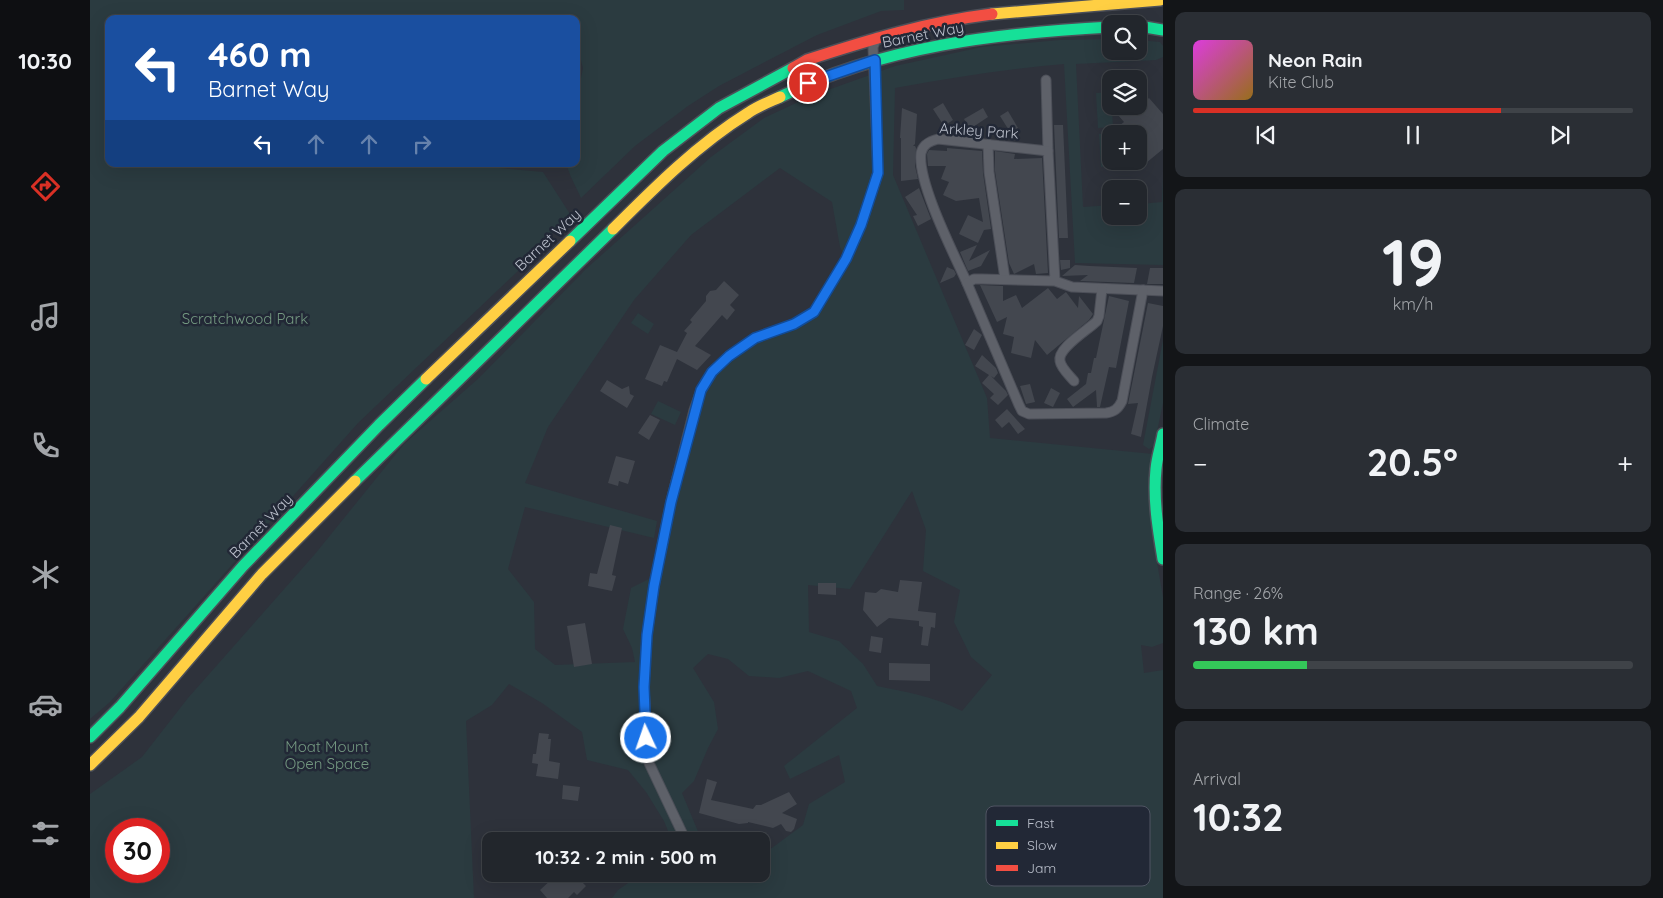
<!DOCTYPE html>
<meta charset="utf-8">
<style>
body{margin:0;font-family:Quicksand,sans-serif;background:#2a2e34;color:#f1f3f6;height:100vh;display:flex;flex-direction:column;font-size:19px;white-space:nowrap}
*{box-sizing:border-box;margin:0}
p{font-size:16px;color:#a2a5a9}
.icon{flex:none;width:28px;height:28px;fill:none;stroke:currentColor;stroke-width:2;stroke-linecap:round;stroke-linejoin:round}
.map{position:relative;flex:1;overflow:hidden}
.sheet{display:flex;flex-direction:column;gap:12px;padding:12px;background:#131518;width:500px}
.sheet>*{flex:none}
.guide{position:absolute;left:15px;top:15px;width:475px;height:152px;border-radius:10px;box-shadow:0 5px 20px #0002,0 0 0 1px #3f4348;background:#1a4fa0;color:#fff;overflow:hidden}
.tools{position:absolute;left:1012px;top:15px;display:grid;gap:10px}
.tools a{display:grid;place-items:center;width:45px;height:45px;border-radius:10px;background:#22262c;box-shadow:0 5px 20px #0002,0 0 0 1px #3f4348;font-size:25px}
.speed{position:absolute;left:15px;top:818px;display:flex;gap:10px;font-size:25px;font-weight:700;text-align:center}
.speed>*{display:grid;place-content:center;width:65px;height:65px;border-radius:50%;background:#22262c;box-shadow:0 5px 20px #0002,0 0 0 1px #3f4348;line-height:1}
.speed .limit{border:8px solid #d22;background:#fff;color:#111}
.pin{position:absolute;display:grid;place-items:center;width:42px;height:42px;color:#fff;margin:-21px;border:2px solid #fff;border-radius:50%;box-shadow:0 1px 5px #0007}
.me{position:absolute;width:55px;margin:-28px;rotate:357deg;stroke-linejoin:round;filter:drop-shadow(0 0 4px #0008)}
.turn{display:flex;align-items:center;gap:18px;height:105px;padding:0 20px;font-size:22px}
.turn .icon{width:65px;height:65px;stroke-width:2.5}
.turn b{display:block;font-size:35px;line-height:42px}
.lanes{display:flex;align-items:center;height:48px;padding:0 20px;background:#0003;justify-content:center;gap:25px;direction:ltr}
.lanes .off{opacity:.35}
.big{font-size:38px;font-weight:800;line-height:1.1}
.sheet .widget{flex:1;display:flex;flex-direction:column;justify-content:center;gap:8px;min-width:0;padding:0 18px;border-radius:10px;background:#2a2e34}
.sheet .dial{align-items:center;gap:0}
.dial b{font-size:65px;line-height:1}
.song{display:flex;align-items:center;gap:15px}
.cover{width:60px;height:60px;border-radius:8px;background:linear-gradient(135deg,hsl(300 70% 55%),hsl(40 70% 35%))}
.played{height:5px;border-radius:2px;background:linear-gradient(90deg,#d93025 70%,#3f4348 70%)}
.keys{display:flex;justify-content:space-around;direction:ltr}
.heat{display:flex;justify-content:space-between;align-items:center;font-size:28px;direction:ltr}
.charge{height:8px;border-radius:4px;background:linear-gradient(90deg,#34c759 26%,#3f4348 0)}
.trip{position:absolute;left:392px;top:832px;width:288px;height:50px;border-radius:10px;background:#22262c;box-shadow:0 5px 20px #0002,0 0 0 1px #3f4348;font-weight:800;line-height:50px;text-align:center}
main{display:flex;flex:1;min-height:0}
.menu{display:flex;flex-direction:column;width:90px;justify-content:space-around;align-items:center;background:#0e0f12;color:#a2a5a9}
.menu .icon{width:35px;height:35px}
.menu .active{color:#d93025}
.menu b{font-size:22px;color:#f1f3f6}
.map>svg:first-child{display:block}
</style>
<main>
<nav class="menu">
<b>10:30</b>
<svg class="icon active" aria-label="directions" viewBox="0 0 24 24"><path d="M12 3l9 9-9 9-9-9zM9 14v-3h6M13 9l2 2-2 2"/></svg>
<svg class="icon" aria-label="music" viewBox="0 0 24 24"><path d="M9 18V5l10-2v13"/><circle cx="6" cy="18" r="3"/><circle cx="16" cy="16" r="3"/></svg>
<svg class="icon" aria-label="phone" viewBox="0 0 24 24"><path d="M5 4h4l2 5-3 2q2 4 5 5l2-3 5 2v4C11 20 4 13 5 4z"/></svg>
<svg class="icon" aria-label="climate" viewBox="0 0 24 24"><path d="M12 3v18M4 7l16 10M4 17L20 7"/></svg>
<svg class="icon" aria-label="car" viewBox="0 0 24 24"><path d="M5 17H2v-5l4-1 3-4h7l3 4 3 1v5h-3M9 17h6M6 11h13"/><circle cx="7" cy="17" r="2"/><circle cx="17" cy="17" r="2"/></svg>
<svg class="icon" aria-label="filters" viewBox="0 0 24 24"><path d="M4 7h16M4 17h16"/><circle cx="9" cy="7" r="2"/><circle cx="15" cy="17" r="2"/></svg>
</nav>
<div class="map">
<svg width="1073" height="898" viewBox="0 0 1073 898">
<rect width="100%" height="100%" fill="#2e323b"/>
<g fill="#2b3b40" fill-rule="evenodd">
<polygon points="0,0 814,0 814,10 791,11 727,35 629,86 598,106 545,146 491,198 481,177 476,164 486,164 490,83 493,68 486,42 486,19 19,19 19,164 389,164 398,167 453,172 480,214 428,271 268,423 20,702 0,719"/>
<path d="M 1021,39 L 1021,51 L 1049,51 L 1049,40 L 1070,42 L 1073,46 L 1073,57 L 1066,60 L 986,64 L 993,207 L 1021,205 L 1021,216 L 1049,216 L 1049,204 L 1072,202 L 1073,177 L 1073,265 L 985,263 L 974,64 C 917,69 861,78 805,88 L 803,175 L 897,398 L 900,438 L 1063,454 L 1060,509 L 1061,528 L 1073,597 L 1073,643 L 1062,647 L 1051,645 L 1054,673 L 1073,670 L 1073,898 L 522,898 L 528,890 L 551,874 L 671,874 L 671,856 L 713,825 L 719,804 L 755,782 L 749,755 L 700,779 L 694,766 L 767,708 L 761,691 L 718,671 L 689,678 L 659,676 L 638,659 L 618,654 L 603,668 L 624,702 L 628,729 L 618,748 L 604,781 L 592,793 L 612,841 L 582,841 L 574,821 L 556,792 L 538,770 L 497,760 L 492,732 L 452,703 L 419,684 L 402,705 L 376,721 L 384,898 L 0,898 L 0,794 L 52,757 L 98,698 L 225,554 L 314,444 L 389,378 L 496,269 L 621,157 L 674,118 L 721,96 L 805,66 L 892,47 L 970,40 ZM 690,168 L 742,202 L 750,247 L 756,259 L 724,312 L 639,356 L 611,390 L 565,576 L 541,588 L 533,629 L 542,648 L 545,662 L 465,665 L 445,649 L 444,602 L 418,569 L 435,507 L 564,538 L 567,521 L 435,483 L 458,427 L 544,300 L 601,235 ZM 822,491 L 836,530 L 833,571 L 870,590 L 864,622 L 881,657 L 902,675 L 872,711 C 846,697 816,692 787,686 L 773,664 L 749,641 L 719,632 L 718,585 L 760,589 ZM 26,829 L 69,829 L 69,871 L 26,871 Z"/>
<polygon points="1021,92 1023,127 1008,128 1006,93"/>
<polygon points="1024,133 1021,134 1021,161 1043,161 1043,164 1011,167 1009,134"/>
<polygon points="548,313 564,324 558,334 541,323"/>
<polygon points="1073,340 1073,403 1064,446 1059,449 1053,445"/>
<polygon points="568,401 591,412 585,425 561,414"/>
</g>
<g fill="#43474f">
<polygon points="1059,98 1073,114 1073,149 1056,163 1049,155 1049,134 1029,134 1029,126 1034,122 1028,115 1038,106 1049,106"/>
<polygon points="853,103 863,120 854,126 843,109"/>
<polygon points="812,108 827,114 825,144 823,146 825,146 826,148 825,166 828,179 811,181 811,138 810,138"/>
<polygon points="893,108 898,117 880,129 874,119"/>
<polygon points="918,111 928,128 920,132 910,116"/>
<polygon points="964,125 973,125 978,238 969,238"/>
<polygon points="857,148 892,151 893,173 901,229 894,230 888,243 869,234 878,215 893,222 889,198 866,201 853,195 859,182 851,179 856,166 838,166 837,154 839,150 857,151"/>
<polygon points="905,151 925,154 924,159 952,158 958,273 946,274 944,264 924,274 919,263 905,171"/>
<polygon points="829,188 841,219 828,226 823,216 827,215 815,197"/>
<polygon points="887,245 879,261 900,250 891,266 878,271 870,252"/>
<polygon points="970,260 980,260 980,268 971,270"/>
<polygon points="985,265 1000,266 1047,268 1044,283 990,281 998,275 972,276"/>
<polygon points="857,267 864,270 866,274 864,277 850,283"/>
<polygon points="1060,268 1073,268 1073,284 1057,284"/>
<polygon points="634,281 649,295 640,305 645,310 637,320 632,315 605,346 621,355 607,370 587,359 577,382 574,381 572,386 555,379 570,345 587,352 597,333 594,331 602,322 600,320 616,301 616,296 620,291 626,290"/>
<polygon points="890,285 913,286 913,301 926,295 932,308 958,288 967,299 976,292 988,308 989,296 1003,314 999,320 957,355 945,340 941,358 921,353 924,337 913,334 917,317 907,322"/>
<polygon points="1019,296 1039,301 1026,368 1019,367 1010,407 1007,407 1006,390 983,407 977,399 996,384 998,373 1001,373 1004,358 1006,358"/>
<polygon points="1058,303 1073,306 1073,326 1062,377 1051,437 1041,434 1048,403 1038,404"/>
<polygon points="884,329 892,335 884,350 875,345"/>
<polygon points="892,355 906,368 908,373 904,378 901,376 916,391 918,395 908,405 900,398 904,394 892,383 899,375 885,366"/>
<polygon points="517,380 532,389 539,386 540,394 544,396 537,408 510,391"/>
<polygon points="940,384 945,402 936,404 930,386"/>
<polygon points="961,388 970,393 963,407 954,403"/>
<polygon points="917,409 935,429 928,434 919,422 912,428 905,420"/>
<polygon points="560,415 570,420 559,440 548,433"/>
<polygon points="526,456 545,461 538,484 529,481 528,486 518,483"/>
<polygon points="520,525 532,528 522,575 526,576 522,591 498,586 500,573 507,574"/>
<polygon points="810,580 832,582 828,611 846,613 845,628 841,627 838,646 831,645 833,627 829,626 829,621 799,618 787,627 773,610 775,592 786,593 791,589 808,592"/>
<polygon points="728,583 746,583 746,595 728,594"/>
<polygon points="495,623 502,664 484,667 477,626"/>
<polygon points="781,636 793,638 791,653 779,651"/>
<polygon points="799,663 840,664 840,681 799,680"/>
<polygon points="449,733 459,734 458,739 461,739 459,761 470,763 468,779 446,776 448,764 442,763 443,754 446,754"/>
<polygon points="617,779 627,782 621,800 663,809 666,805 671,805 699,792 707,804 692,813 707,819 704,829 701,832 696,831 691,824 683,828 658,822 658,823 649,824 609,813"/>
<polygon points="473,785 490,787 488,801 472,799"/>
<polygon points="472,874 484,874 496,886 487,895 484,892 478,898 457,898 450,890 462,879 464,881"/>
</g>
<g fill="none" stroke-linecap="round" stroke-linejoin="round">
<defs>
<g id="street">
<polyline points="956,80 958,151"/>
<polyline points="898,144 899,172 915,279"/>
<path d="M 965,281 L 958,151 L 848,139 C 840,141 833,144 831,153 C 827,182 864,254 877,283 L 884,279 L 892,279 L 965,281 L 982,287 L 1073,291"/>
<path d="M 877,283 L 929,405 L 932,411 L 939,414 L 1016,413 C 1024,412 1028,409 1032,401 L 1053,290"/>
<path d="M 984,381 C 979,375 971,368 970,361 C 967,348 998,330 1007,321 L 1009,316 L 1012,289"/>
<polyline points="596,841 559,763 554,687 557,635 564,586 581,501 604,410 611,390 622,372 639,356 665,338 704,324 724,312 756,259 771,225 788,173 783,47 787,37"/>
</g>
<g id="fast">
<polyline points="1049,26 1073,30"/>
<path d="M 690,97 C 793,46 908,33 1021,27"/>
<polyline points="480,241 573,151 629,108 703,68"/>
<path d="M 1073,434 C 1071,446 1067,457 1066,469 C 1063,499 1068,529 1073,559"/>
<polyline points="265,481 523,229"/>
<polyline points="0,737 30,707 153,566 289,425 336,379"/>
</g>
<g id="slow">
<polyline points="902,14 1070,0"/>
<path d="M 523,229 C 565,187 608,144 658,113 C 668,106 679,102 690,97"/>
<polyline points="336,379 480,241"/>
<polyline points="0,765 49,717 172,574 265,481"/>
</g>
<path id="jam" d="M 703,68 L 717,60 C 778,40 838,22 902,14"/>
</defs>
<use href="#street" stroke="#4c4f58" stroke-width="11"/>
<use href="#fast" stroke="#4c4f58" stroke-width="14"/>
<use href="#slow" stroke="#4c4f58" stroke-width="14"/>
<use href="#jam" stroke="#4c4f58" stroke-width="14"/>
<use href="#street" stroke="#5e6169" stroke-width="9"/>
<use href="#fast" stroke="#16e098" stroke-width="11"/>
<use href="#slow" stroke="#ffcf43" stroke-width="11"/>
<use href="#jam" stroke="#f24e42" stroke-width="11"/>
</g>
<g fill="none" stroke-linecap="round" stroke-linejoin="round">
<defs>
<polyline id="route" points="556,738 554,687 557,635 564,586 581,502 611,390 622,372 639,356 665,338 704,324 724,312 756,259 771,225 788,173 785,60 718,83"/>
</defs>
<use href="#route" stroke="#114b97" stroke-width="12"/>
<use href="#route" stroke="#1a73e8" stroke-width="9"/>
</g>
<g text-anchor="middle" stroke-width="5" stroke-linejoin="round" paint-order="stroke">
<g font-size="15" fill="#babfcb" stroke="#222836">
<text transform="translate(833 35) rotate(-11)" y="5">Barnet Way</text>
<text transform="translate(889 131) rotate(4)" y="5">Arkley Park</text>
<text transform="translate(458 240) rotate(-43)" y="5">Barnet Way</text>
<text transform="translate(171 526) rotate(-46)" y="5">Barnet Way</text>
</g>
<g font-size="15" fill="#749981" stroke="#222836">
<text x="155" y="324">Scratchwood Park</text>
<text x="237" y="752">Moat Mount<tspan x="237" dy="17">Open Space</tspan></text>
</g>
</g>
<rect x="896" y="806" width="164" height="80" rx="8" fill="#222836" stroke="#505563" stroke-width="1"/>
<rect x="906" y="820" width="22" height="6" fill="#16e098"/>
<rect x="906" y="842" width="22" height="7" fill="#ffcf43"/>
<rect x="906" y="865" width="22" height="6" fill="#f24e42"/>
<g font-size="14" fill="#babfcb">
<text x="937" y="828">Fast</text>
<text x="937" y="850">Slow</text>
<text x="937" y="873">Jam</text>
</g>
</svg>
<div class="tools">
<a><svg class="icon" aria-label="search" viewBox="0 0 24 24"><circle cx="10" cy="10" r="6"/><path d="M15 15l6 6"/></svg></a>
<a><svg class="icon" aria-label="layers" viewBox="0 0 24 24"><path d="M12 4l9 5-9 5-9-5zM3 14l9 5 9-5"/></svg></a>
<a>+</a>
<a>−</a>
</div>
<div class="speed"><div class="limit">30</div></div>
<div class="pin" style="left:718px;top:83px;background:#d93025"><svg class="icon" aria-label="arrive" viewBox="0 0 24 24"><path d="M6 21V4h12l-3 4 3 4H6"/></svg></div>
<svg class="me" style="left:556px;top:738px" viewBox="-20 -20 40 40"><circle r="17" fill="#1a73e8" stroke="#fff" stroke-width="3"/><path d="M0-11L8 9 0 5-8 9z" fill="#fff"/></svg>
<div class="trip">10:32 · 2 min · 500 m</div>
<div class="guide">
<div class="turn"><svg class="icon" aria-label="left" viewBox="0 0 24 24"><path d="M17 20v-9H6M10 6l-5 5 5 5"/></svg><div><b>460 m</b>Barnet Way</div></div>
<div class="lanes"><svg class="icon" aria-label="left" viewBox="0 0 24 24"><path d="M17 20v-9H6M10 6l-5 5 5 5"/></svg><svg class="icon off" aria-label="ahead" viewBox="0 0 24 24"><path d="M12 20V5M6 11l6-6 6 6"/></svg><svg class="icon off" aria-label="ahead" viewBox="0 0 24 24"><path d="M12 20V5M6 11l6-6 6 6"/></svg><svg class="icon off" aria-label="right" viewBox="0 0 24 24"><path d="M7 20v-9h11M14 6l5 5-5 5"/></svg></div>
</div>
</div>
<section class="sheet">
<div class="widget">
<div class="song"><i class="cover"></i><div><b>Neon Rain</b><p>Kite Club</p></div></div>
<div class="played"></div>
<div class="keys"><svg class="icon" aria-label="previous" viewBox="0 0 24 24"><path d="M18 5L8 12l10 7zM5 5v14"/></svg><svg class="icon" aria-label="pause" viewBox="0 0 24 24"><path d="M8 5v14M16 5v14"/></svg><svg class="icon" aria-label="next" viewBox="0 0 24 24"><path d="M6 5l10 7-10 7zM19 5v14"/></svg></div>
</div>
<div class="widget dial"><b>19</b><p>km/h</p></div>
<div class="widget"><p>Climate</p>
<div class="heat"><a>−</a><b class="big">20.5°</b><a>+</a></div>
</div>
<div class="widget"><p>Range · 26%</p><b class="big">130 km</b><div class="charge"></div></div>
<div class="widget"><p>Arrival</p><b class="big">10:32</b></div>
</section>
</main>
